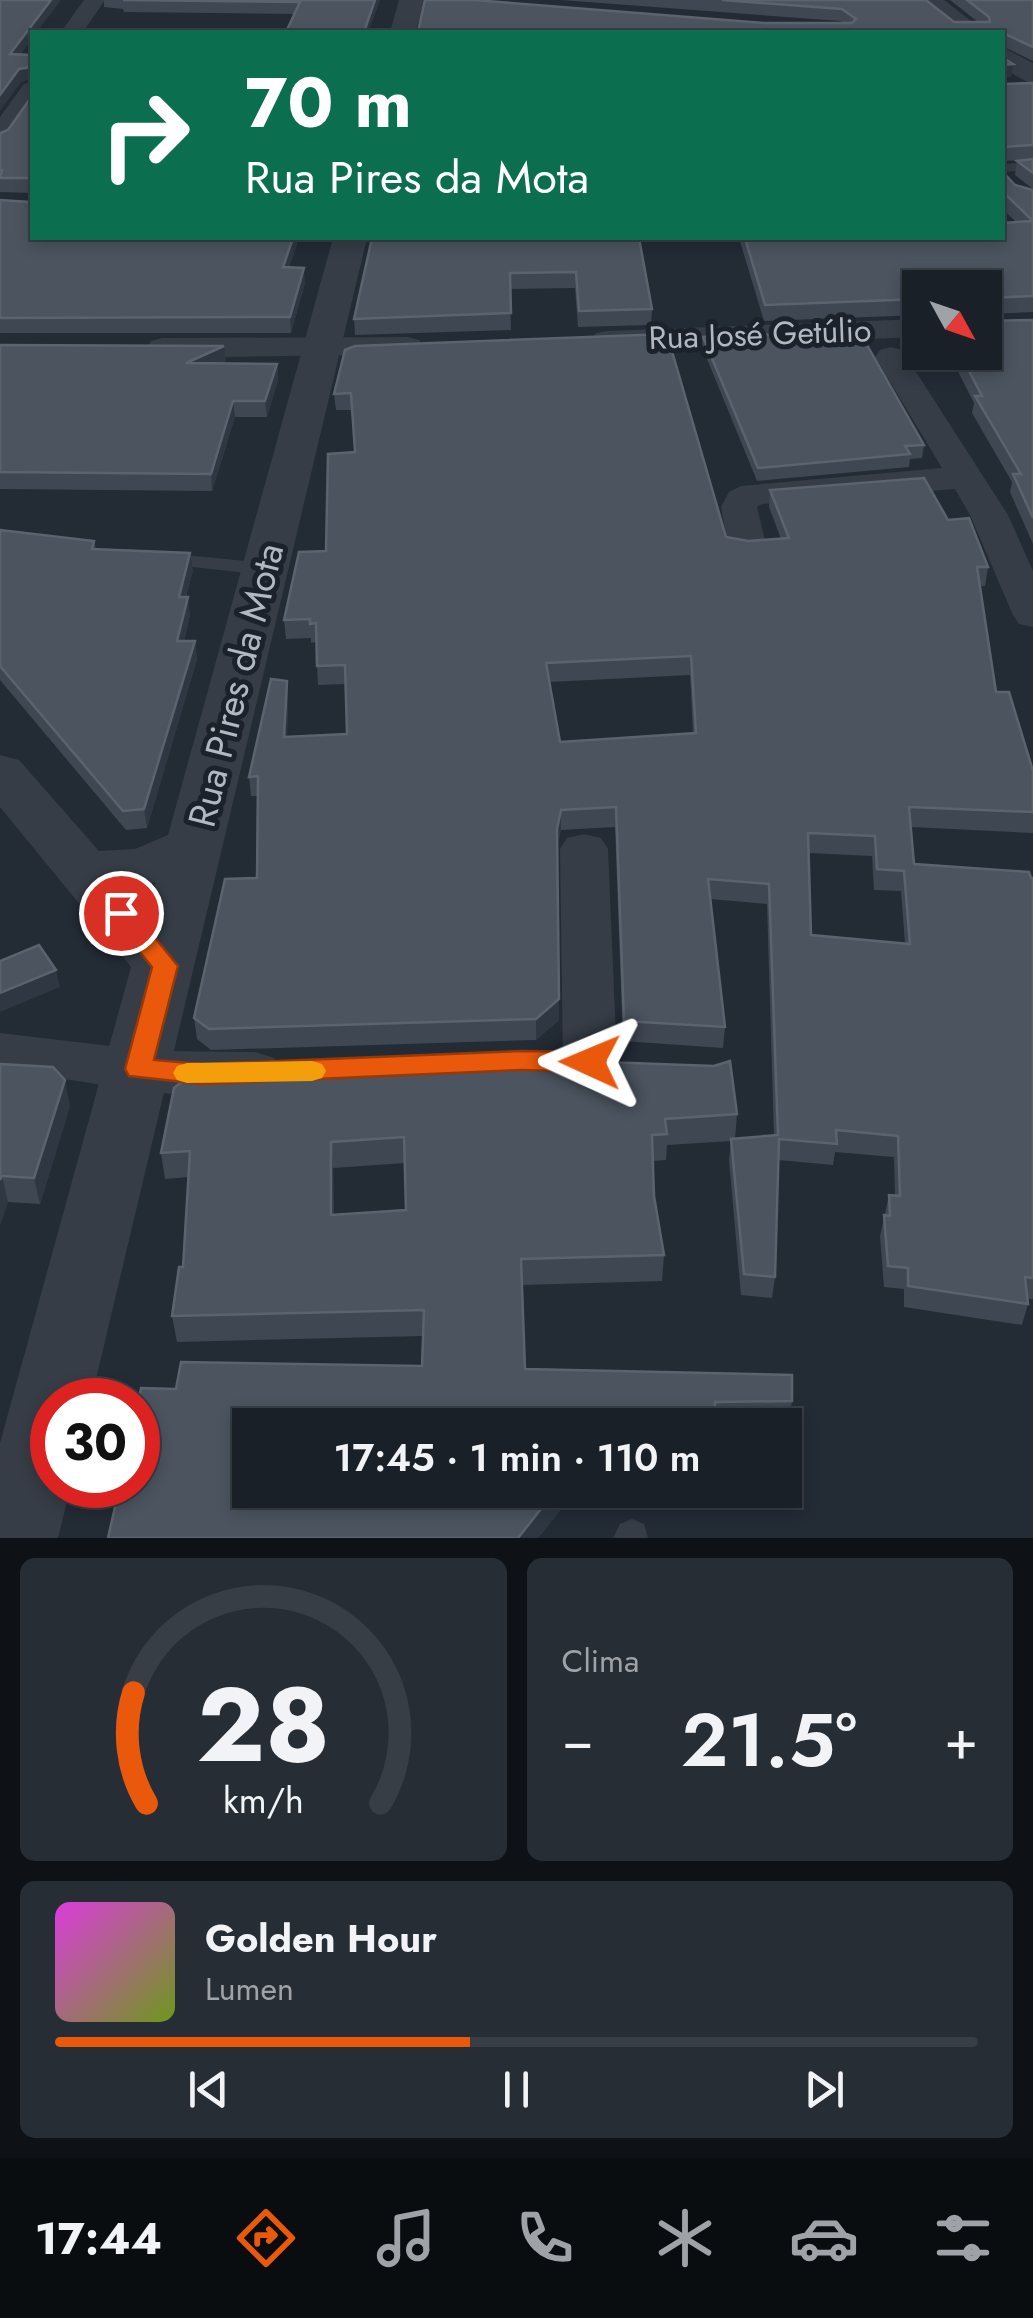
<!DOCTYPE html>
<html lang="pt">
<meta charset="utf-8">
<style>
body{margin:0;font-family:Jost,sans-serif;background:#272d34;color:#f1f3f6;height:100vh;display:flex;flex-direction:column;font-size:38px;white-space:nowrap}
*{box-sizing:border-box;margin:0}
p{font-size:32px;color:#9fa3a8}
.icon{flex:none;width:55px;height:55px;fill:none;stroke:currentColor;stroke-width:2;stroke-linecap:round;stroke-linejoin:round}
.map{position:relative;height:1538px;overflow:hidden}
.drawer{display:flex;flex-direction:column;gap:20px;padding:20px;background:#0e1216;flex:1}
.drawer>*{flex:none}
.hud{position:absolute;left:30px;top:30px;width:975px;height:210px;border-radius:0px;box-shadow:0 5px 15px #0003,0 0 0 2px #383e45;background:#0b6e4f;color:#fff;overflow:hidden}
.needle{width:65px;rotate:130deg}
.tools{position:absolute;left:902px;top:270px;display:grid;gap:20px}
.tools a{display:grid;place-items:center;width:100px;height:100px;border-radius:0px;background:#1a2028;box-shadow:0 5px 15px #0003,0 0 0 2px #383e45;font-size:50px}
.speed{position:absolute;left:30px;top:1378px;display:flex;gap:20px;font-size:50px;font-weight:700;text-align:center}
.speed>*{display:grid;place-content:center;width:130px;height:130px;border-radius:50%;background:#1a2028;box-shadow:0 5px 15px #0003,0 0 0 2px #383e45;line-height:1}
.speed .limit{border:15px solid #d22;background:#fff;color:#111}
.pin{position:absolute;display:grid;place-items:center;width:85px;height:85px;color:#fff;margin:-42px;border:5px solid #fff;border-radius:50%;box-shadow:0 2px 10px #0007}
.me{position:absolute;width:110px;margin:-55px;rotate:271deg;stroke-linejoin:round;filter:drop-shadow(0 0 8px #0008)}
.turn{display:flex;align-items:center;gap:35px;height:210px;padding:0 50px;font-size:45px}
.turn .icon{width:130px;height:130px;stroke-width:2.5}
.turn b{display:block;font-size:70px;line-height:85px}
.big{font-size:75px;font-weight:600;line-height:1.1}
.drawer .tile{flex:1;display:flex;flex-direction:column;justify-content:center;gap:15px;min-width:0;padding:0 35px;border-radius:15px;background:#272d34}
.drawer .dial{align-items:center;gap:0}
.dial svg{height:260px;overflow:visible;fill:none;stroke:#383e45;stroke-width:7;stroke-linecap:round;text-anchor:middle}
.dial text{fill:#f1f3f6;stroke:none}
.song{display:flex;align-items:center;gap:30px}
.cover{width:120px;height:120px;border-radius:15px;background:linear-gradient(135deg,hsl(300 70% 55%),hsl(80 70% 35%))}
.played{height:10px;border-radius:5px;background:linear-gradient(90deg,#ea580c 45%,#383e45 45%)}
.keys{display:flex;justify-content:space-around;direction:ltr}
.heat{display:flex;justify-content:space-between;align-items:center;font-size:55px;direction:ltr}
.drawer .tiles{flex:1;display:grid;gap:20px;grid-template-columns:1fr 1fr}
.tile:last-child{grid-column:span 2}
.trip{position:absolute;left:232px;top:1408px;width:570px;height:100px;border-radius:0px;background:#1a2028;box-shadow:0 5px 15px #0003,0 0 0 2px #383e45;font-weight:600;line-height:100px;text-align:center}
.dock{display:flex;height:160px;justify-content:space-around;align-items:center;background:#0a0d10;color:#9fa3a8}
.dock .icon{width:70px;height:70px}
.dock .on{color:#ea580c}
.dock b{font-size:45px;color:#f1f3f6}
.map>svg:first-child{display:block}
</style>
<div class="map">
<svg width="1033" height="1538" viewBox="0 0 1033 1538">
<rect width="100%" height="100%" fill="#232b35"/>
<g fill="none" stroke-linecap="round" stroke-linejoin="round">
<g fill="#363d46" fill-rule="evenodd">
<polygon points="1033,162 1033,170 1002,172 1002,164"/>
<polygon points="164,553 265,563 275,569 265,575 157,563 154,559 157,555"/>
<polygon points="632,1519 644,1524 648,1538 613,1538 620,1524"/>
</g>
<g fill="#363d46" fill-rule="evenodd">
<polygon points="84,0 105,0 83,32 61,32"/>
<polygon points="32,82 32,106 9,140 0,143 0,117 24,84"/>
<polygon points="920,319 920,337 607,349 596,347 591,340 596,333 607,331"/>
<polygon points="408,337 419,340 424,347 419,354 162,358 151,355 146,348 151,341 162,338"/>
<polygon points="891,347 902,350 1008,515 1033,571 1033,627 1019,624 1013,615 970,515 955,489 762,504 757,507 766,545 760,553 747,556 734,553 728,545 721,507 729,492 741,486 942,468 875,357 880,350"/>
<polygon points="584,834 601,838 608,849 617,1062 609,1076 590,1082 571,1076 563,1062 560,849 567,838"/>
<path d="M 0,1033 L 153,1051 L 255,1052 L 274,1058 L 282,1072 L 274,1086 C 191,1111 85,1077 0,1071 Z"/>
</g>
<g fill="#363d46" fill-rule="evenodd">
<polygon points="399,0 425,0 416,32 390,32"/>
<polygon points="914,0 944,0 985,32 955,32"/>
<polygon points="1002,47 1033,63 1033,85 1002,68"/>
<path d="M 333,238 L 367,238 L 91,1400 L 52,1400 L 52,1485 L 71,1485 L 58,1538 L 0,1538 L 0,1443 L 131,967 L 0,807 L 0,755 L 19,760 L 99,851 L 135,849 L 168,835 ZM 155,882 L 148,907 L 132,888 Z"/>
</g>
</g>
<g fill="#3f4753" fill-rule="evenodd">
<polygon points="104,0 380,0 368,32 286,32 295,14 124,12 123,9 104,7"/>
<polygon points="561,0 926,0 954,22 978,22 950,0 1033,0 1033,61 1002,46 1002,32 764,23 843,23 840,21"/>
<polygon points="1033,83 1033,189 1015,175 1017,161 1022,160 1002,161 1002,84"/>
<polygon points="32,96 32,193 0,192 0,133 8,130"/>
<polygon points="1002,171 1015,185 1033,190 1033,312 985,314 920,288 920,315 764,321 739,238 1002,238 1016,222 1002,208"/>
<polygon points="0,200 32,238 299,238 289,267 305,283 291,333 0,333"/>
<polygon points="372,238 639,238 652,309 651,325 578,327 575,288 510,289 511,330 355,335 354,319"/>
<polygon points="1033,320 1033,544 1010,492 1012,482 972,413 974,403 948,352 985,352"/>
<polygon points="703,337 924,445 922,458 910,459 909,467 757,481 703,349"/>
<polygon points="0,345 226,362 222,364 277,364 278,380 267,417 235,417 212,491 0,489"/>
<path d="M 345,350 L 726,537 L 748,541 L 781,539 L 769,507 L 770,490 L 948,520 L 988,567 L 985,586 L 980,586 L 996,692 L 1033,771 L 1033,833 L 911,827 L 914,864 L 1033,878 L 1033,1299 L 1027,1299 L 1028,1304 L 1022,1325 L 904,1307 L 904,1289 L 884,1287 L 880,1236 L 889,1195 L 895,1195 L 894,1157 L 835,1152 L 833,1165 L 778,1160 L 775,1277 L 772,1298 L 741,1295 L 729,1160 L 731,1141 L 667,1145 L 666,1160 L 653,1161 L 654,1196 L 664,1255 L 662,1281 L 522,1285 L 525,1369 L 792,1401 L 788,1428 L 785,1428 L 785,1425 L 250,1425 L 576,1490 L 538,1538 L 108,1538 L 176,1389 L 422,1366 L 423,1336 L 177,1342 L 172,1316 L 183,1267 L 189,1177 L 165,1179 L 161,1153 L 737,1114 L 735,1139 L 774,1136 L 767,904 L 711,899 L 725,1027 L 723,1048 L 623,1041 L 615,827 L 561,830 L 557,846 L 559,1020 L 536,1040 L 211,1050 L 197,1039 L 194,1018 L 257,878 L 258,796 L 251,796 L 249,777 L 287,681 L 288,700 L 287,737 L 347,734 L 346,684 L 318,685 L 316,642 L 311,643 L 311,638 L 286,639 L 284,620 L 326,551 L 355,452 L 352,410 L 336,410 L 334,394 ZM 690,675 L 693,734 L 560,742 L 549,682 ZM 808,853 L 872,856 L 874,890 L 901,891 L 905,944 L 811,935 ZM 405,1163 L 406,1210 L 334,1215 L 333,1168 Z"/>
<polygon points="0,530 94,541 96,549 193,570 186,597 190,615 184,641 195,641 197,659 147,828 126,830 0,680"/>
<polygon points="0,1064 70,1106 40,1204 8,1202 0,1225"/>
</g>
<g fill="#2e3742">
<polygon points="51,0 61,0 37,32 32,32 32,39 12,67 10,54"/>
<polygon points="375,0 380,0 368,32 364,32"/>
<polygon points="1013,64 1011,77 1002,78 1002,65"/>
<polygon points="32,67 32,79 21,82 0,111 0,95 19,69"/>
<polygon points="293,238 299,238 284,282 283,267"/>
<polygon points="304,268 305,283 291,333 290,317"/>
<polygon points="224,346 226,362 188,379 186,363"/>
<polygon points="277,364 278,380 267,417 265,401"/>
<polygon points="233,401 235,417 212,491 211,474"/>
<polygon points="190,553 193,570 181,615 179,597"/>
<polygon points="188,597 190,615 179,659 177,641"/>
<polygon points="195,641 197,659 147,828 144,809"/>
<polygon points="287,681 288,700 286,756 284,737"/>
<polygon points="561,810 561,830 556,849 557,829"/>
<polygon points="56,970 60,987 0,1012 0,993"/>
<polygon points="559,999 559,1020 536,1040 536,1019"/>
<polygon points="65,1080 70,1106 40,1204 34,1178"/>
<polygon points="331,1142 333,1168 334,1241 331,1215"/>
<polygon points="2,1176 8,1202 0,1225 0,1180"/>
<polygon points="556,1490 576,1490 538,1538 518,1538"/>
</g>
<g fill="#4b545f" stroke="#5b636f" stroke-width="2.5" fill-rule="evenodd">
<polygon points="0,0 51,0 10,54 32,55 32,69 32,67 19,69 0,95"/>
<polygon points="123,0 375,0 364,32 286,32 300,2"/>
<polygon points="425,0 474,0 764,23 852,23 856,19 842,9 722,0 926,0 954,22 990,22 989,17 967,0 1033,0 1033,47 1001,32 418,32"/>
<polygon points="1002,57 1013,64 1002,65"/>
<polygon points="1033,83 1033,145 1002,147 1002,84"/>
<polygon points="32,96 32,181 30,178 0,178 2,170 0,170 0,133 8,130"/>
<polygon points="1033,159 1033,173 1017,161"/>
<polygon points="1002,171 1015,185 1033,190 1033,296 985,298 985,288 920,288 920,299 765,305 745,238 1002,238 1002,223 1033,221 1002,191"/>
<polygon points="32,199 32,238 293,238 283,267 304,268 290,317 0,318 0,200 30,202"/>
<polygon points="372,238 639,238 652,309 579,311 576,272 510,273 511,313 354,319"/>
<polygon points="1033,320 1033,518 1013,474 1021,474 975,396 982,396 959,352 985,352 985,321"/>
<polygon points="859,331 924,445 905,446 910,454 758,468 703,337"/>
<path d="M 667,334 L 726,537 L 748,541 L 789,538 L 770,490 L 924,478 L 948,520 L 969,518 L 988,567 L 977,567 L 996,692 L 1009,692 L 1033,771 L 1033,812 L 909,807 L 914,864 L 1029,872 L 1031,878 L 1033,878 L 1033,1278 L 1025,1277 L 1028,1304 L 908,1286 L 908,1268 L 888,1266 L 884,1215 L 890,1216 L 889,1195 L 900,1196 L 898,1136 L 836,1130 L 837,1144 L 779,1139 L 775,1277 L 744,1274 L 731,1139 L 778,1135 L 769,884 L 708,879 L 725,1027 L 624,1021 L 616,807 L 561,810 L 557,829 L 559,999 L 536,1019 L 209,1029 L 194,1018 L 225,879 L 257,878 L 258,776 L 249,777 L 271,679 L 287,681 L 284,737 L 347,734 L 345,665 L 317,666 L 316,623 L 310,624 L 310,619 L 284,620 L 299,552 L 326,551 L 328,454 L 355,452 L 351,393 L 334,394 L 345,350 L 355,346 ZM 691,656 L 696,733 L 560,742 L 546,663 ZM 808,833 L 875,836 L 877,869 L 904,871 L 910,944 L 811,935 Z"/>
<polygon points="0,345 224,346 186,363 277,364 265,401 233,401 211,474 0,472"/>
<polygon points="0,530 94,541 92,549 190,553 179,597 188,597 177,641 195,641 144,809 123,811 0,666"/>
<polygon points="39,945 56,970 0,993 0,961"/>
<path d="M 522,1059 L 714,1066 L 730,1061 L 737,1114 L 665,1119 L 667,1134 L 652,1135 L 654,1196 L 664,1255 L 521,1259 L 525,1369 L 792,1375 L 792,1401 L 715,1402 L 715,1420 L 613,1418 L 608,1425 L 250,1425 L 250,1490 L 556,1490 L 518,1538 L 108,1538 L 120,1485 L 138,1485 L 138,1404 L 141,1388 L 176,1389 L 181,1362 L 422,1366 L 424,1310 L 172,1316 L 179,1267 L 183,1267 L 190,1151 L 161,1153 L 174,1088 L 193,1073 ZM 404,1137 L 406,1210 L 331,1215 L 331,1142 Z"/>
<polygon points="0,1064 53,1067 65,1080 34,1178 2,1176 0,1180"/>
</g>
<polygon fill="#ea580c" stroke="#983908" stroke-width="2.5" points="121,904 130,907 178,966 154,1060 202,1064 522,1051 590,1052 599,1055 603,1062 599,1069 590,1072 522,1070 202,1084 129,1076 125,1069 152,967 108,913"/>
<polygon fill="#f59e0b" points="312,1061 322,1064 326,1071 322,1078 312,1081 187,1083 177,1080 173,1073 177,1066 187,1063"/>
<g text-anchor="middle" stroke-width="10" stroke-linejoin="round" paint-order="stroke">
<g font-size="32" fill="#b1b8c2" stroke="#1c222a">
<text transform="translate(760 334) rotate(-2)" y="11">Rua José Getúlio</text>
</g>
<g font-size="38" fill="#b1b8c2" stroke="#1c222a">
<text transform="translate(236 685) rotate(-76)" y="13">Rua Pires da Mota</text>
</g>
</g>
</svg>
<div class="tools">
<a><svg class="needle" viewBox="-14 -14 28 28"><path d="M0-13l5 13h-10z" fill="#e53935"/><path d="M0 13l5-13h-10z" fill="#9fa3a8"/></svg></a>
</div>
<div class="speed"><div class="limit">30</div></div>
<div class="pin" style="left:121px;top:913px;background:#d93025"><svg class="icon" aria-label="arrive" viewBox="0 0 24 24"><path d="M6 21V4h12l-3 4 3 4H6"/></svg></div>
<svg class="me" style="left:590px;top:1062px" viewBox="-20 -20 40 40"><path d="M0-17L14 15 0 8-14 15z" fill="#ea580c" stroke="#fff" stroke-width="4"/></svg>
<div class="trip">17:45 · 1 min · 110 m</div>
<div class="hud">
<div class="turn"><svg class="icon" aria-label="right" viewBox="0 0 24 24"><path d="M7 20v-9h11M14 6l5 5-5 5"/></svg><div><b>70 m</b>Rua Pires da Mota</div></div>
</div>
</div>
<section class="drawer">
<div class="tiles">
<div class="tile dial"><svg viewBox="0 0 100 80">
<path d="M14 69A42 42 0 1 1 86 69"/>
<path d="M14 69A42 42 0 0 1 10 35" stroke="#ea580c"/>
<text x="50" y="56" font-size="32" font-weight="700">28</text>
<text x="50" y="72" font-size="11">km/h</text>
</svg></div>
<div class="tile"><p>Clima</p>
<div class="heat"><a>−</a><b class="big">21.5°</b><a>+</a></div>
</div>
<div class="tile">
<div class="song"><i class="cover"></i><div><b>Golden Hour</b><p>Lumen</p></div></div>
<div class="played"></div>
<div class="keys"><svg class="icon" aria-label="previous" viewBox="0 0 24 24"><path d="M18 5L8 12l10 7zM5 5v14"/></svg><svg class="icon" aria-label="pause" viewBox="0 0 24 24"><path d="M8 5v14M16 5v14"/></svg><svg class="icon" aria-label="next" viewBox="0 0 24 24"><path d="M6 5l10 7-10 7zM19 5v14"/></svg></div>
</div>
</div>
</section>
<nav class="dock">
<b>17:44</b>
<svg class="icon on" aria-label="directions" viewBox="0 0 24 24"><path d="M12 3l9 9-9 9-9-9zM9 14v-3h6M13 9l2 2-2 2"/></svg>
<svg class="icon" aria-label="music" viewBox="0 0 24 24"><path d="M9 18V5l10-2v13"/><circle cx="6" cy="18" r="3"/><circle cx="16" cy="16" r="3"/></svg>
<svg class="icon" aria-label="phone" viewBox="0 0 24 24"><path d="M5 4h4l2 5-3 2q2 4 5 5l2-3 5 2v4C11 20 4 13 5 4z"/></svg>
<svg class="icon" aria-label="climate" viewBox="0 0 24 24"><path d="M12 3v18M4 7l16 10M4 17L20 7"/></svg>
<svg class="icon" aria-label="car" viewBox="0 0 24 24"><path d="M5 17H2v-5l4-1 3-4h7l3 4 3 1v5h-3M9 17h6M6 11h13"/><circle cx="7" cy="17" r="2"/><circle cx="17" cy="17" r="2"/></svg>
<svg class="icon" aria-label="filters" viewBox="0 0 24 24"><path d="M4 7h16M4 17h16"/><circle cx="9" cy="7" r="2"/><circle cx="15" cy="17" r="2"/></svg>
</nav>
